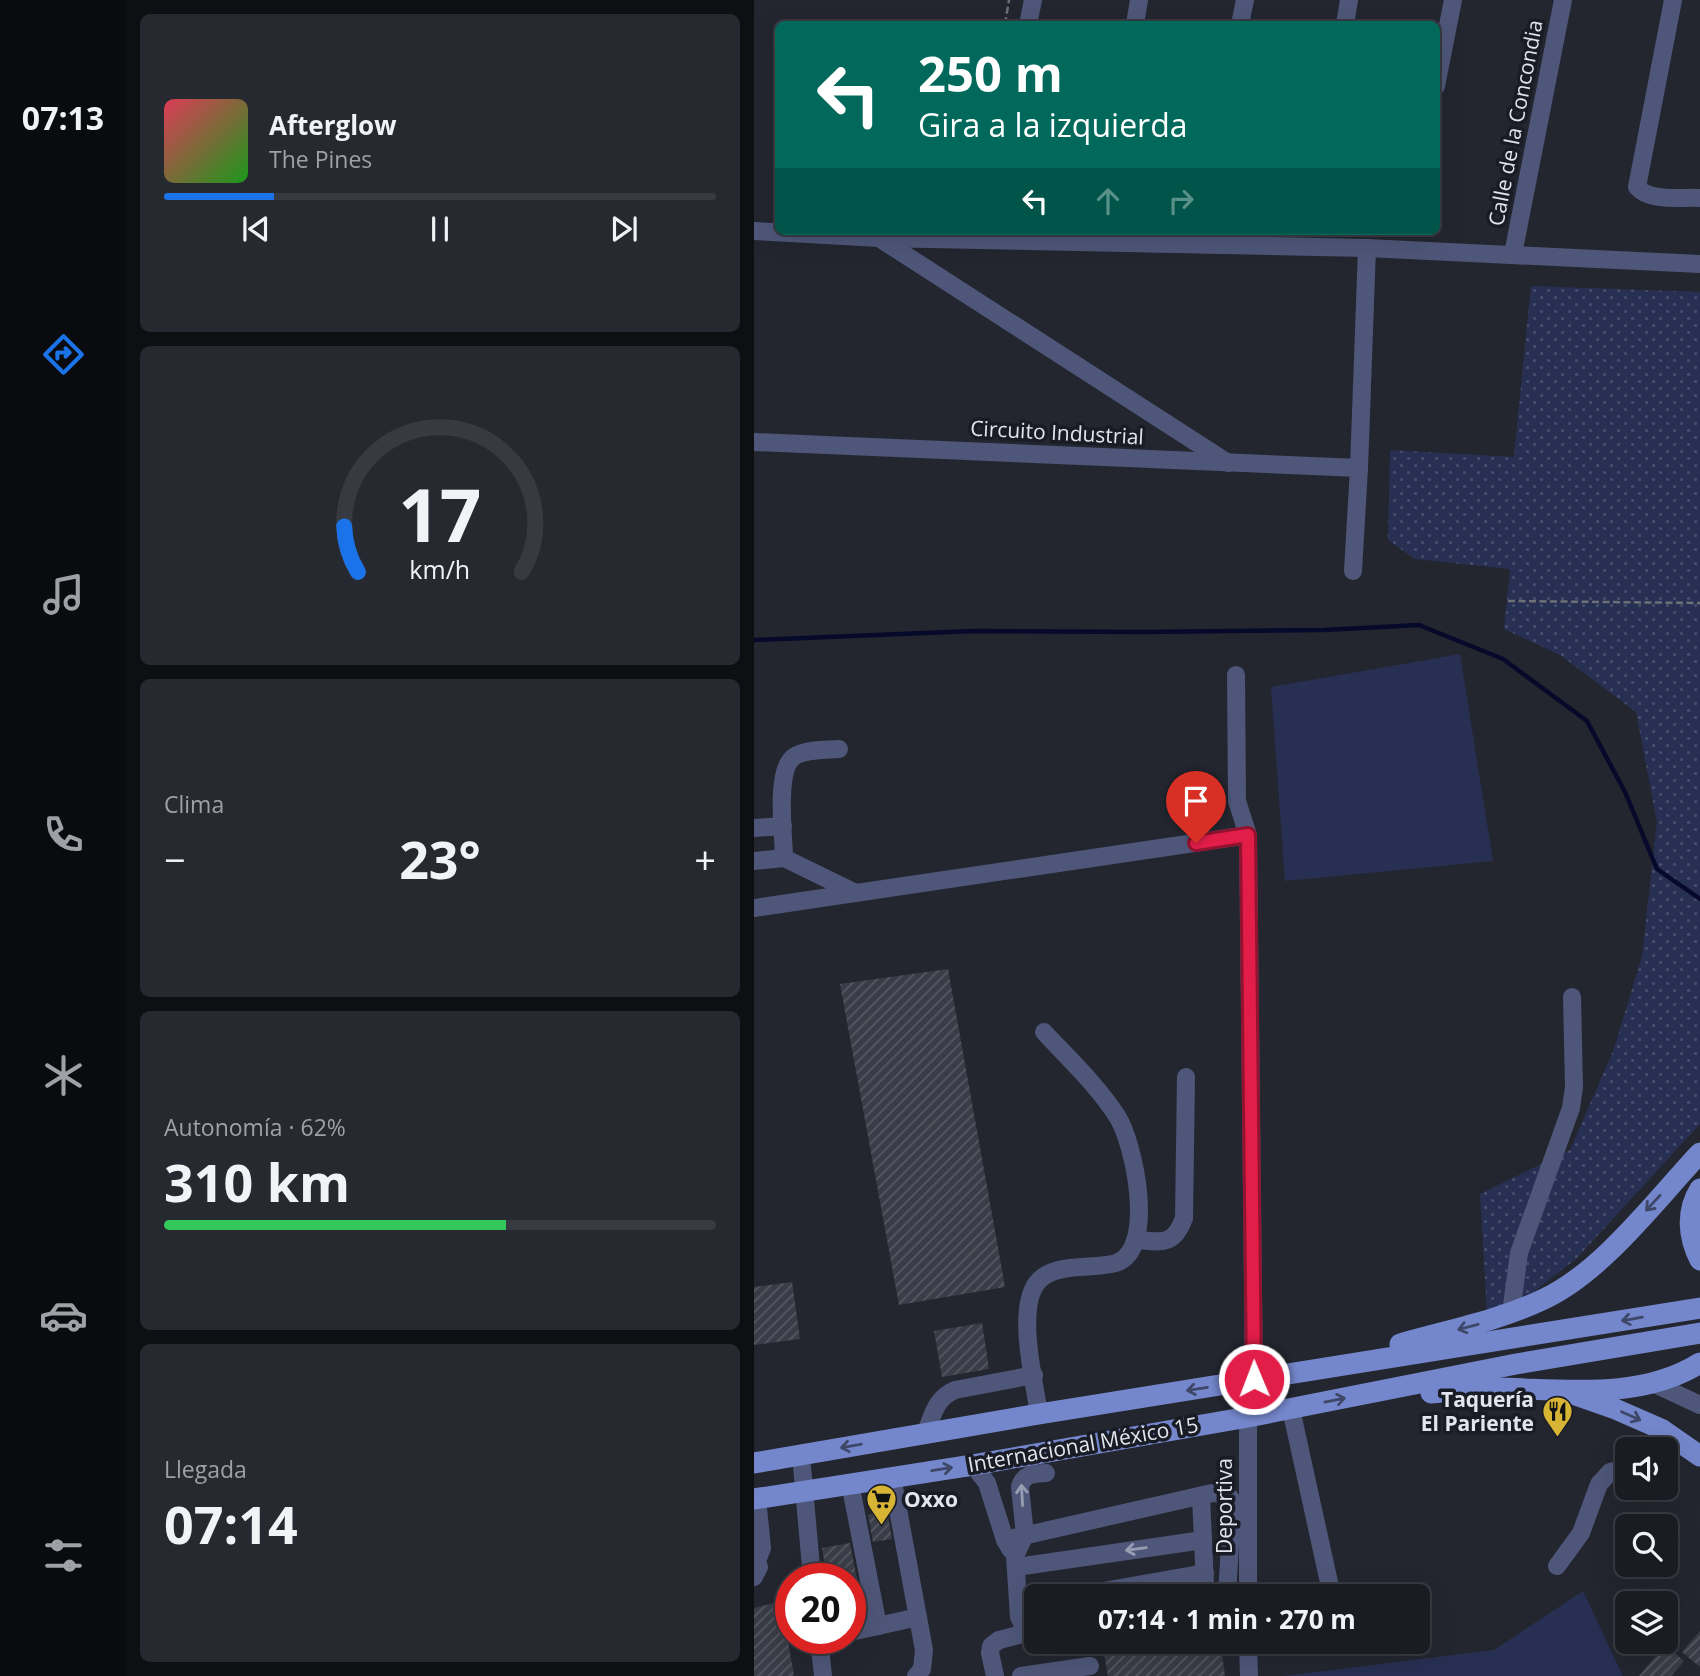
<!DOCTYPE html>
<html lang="es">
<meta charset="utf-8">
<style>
body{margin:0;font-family:"Open Sans",sans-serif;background:#272930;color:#f1f3f6;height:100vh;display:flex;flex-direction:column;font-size:26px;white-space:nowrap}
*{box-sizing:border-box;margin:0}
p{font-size:23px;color:#9fa1a6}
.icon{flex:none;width:38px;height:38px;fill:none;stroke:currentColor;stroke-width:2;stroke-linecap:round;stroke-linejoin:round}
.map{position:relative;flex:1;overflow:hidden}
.panel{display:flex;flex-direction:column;gap:14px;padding:14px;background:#0e0f13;width:628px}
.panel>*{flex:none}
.banner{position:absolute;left:21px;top:21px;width:665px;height:214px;border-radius:10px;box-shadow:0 7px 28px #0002,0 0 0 2px #383a41;background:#00695c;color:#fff;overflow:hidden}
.controls{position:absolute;left:861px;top:1437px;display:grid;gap:14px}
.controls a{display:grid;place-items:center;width:63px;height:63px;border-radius:10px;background:#1a1c23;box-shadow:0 7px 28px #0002,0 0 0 2px #383a41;font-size:35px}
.speed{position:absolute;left:21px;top:1563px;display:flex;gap:14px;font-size:35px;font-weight:700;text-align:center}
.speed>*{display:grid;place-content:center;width:91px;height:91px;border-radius:50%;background:#1a1c23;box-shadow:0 7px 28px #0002,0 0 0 2px #383a41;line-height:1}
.speed .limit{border:10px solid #d22;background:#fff;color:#111}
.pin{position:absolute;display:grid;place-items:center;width:60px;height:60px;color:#fff;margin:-72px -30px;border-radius:50% 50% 50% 0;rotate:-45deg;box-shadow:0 0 7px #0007}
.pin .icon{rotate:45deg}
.me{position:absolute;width:77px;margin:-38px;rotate:359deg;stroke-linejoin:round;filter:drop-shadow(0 0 5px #0008)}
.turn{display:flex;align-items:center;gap:24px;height:147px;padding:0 28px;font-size:32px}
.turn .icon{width:91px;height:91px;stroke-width:2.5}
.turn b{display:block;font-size:49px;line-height:60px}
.lanes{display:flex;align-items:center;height:66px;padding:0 28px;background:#0003;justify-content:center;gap:35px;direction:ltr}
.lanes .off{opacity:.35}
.big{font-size:52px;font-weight:700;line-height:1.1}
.panel .tile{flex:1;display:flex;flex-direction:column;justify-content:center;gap:10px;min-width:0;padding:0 24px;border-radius:10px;background:#272930}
.panel .dial{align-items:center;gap:0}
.dial svg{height:182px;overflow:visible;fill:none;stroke:#383a41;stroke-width:7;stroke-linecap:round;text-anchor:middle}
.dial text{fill:#f1f3f6;stroke:none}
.song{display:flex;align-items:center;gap:21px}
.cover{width:84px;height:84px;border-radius:10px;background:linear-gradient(135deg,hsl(350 70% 55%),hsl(120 70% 35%))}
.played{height:7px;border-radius:4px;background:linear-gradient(90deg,#1a73e8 20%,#383a41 20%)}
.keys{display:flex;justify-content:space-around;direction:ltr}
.heat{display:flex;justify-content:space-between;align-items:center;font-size:38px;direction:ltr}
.charge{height:10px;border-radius:5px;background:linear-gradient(90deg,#34c759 62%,#383a41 0)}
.trip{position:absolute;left:270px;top:1584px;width:406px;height:70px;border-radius:10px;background:#1a1c23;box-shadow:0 7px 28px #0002,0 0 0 2px #383a41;font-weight:700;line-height:70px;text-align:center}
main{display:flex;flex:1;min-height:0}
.menu{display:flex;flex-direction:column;width:126px;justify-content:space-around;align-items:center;background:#0a0b0e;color:#9fa1a6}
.menu .icon{width:49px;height:49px}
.menu .selected{color:#1a73e8}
.menu b{font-size:32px;color:#f1f3f6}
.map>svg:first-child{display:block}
</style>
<main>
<nav class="menu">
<b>07:13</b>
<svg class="icon selected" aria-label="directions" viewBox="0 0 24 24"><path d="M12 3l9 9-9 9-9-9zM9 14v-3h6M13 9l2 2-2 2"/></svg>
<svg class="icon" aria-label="music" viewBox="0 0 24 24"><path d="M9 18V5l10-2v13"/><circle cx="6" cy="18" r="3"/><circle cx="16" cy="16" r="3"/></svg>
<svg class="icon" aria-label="phone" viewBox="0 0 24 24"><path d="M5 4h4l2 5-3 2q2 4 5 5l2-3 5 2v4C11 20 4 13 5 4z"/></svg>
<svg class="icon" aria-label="climate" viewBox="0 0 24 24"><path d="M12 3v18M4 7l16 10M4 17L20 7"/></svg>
<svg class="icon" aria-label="car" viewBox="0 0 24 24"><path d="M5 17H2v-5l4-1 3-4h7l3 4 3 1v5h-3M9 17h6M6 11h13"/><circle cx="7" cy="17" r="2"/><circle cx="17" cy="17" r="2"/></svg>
<svg class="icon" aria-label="filters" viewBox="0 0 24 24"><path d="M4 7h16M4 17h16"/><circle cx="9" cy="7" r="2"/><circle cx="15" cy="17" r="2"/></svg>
</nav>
<section class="panel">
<div class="tile">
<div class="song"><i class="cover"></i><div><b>Afterglow</b><p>The Pines</p></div></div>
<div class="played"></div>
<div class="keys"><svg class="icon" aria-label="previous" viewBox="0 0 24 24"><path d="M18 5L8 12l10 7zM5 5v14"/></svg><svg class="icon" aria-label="pause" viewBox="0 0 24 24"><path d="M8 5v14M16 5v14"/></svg><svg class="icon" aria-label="next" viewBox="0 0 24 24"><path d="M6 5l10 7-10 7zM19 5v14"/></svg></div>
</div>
<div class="tile dial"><svg viewBox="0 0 100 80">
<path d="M14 69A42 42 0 1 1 86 69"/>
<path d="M14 69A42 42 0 0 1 8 49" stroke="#1a73e8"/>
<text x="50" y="56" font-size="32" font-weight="700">17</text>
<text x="50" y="72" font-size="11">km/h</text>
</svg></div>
<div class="tile"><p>Clima</p>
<div class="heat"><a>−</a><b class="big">23°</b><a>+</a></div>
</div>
<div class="tile"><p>Autonomía · 62%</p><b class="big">310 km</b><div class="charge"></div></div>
<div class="tile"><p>Llegada</p><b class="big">07:14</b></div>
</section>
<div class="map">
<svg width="946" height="1676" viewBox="0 0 946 1676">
<defs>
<pattern id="grass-dots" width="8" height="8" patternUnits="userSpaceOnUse" patternTransform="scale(1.75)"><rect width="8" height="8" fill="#273053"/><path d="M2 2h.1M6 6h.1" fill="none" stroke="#464e6c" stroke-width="1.8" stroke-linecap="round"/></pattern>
<pattern id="building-hatch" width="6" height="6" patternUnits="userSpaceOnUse" patternTransform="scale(1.75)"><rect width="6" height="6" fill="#3a3d47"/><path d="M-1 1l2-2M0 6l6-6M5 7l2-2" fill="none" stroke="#565962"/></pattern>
</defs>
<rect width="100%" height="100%" fill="#23262f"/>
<polygon fill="url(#grass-dots)" points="777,286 946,292 946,1124 822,1259 773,1297 733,1310 726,1194 816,1150 860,1049 888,956 903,822 882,712 806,655 750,629 756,569 661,559 634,540 636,450 760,457"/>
<g fill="#273053">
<polygon points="706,654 739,861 531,881 517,687"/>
<polygon points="829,1591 869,1676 530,1676 740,1650"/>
</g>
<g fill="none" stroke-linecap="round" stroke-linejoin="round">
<polyline stroke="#060929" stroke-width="4.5" points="0,640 220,631 389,632 570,630 665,625 749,659 833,721 871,792 903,869 946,899"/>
</g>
<g fill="url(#building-hatch)">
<polygon points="194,969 251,1287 145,1305 86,984"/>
<polygon points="38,1282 46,1339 0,1345 0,1287"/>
<polygon points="228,1323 235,1369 188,1377 180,1331"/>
<polygon points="133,1511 138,1539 119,1542 114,1515"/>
<polygon points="96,1543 110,1617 96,1620 96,1578 73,1578 68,1548"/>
<polygon points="27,1601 40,1676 0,1676 0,1608"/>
<polygon points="946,1631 946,1667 928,1652"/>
<polygon points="403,1642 458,1643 461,1655 468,1654 471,1676 354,1676 350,1653"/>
<polygon points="911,1645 930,1661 917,1676 885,1676"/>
</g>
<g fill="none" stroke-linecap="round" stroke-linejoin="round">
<g stroke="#6e7078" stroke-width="2.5" stroke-dasharray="7 3.5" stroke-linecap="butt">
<polyline points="251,24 255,0"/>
<polyline points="754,601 946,603"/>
</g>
<g stroke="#4e5779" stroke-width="18">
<path d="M 919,0 L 883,187 C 895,202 928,197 946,198"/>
<polyline points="274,24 279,0"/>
<polyline points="381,24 385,0"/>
<polyline points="486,24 491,0"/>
<polyline points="591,24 595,0"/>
<polyline points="682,86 699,0"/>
<polyline points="0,231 125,238 613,248 946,264"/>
<polyline points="125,238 474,463"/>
<polyline points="759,254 809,0"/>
<polyline points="0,442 605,468 599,571"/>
<polyline points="605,468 613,248"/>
<polyline points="482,675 483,801 494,835"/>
<polyline points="0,828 29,826"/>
<path d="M 30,858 C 30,837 20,768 41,756 C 53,749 71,750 85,749"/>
<polyline points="0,861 30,858 102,893"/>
<polyline points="0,908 494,835 500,1379"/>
<path d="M 383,1240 C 408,1242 420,1246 430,1218 L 432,1077"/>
<polyline points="757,1313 765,1253 817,1108 820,1087 818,997"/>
<polyline points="901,1384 946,1405"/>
<polyline points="537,1409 578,1596"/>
<path d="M 285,1414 C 280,1380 263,1312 282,1284 C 298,1261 339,1270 362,1263 C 403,1250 380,1142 363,1116 C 343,1085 315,1059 290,1032"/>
<path d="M 172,1432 C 179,1414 182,1398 201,1390 L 280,1375"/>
<polyline points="896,1449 907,1429"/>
<polyline points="47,1455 58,1578"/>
<polyline points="219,1465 233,1483 251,1540 257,1550"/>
<polyline points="138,1477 170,1650 168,1669 162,1676"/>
<polyline points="96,1483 124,1626 164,1617"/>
<polyline points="447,1496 451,1585 448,1596"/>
<polyline points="251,1540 458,1493 473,1494 477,1499 478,1509 473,1596"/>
<polyline points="803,1566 827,1533 845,1484 856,1472 873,1468"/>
<polyline points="262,1567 449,1540"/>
<polyline points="0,1577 5,1567 3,1561 8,1548 3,1498"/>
<polyline points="321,1596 451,1573"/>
<polyline points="494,1596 494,1417"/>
<polyline points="96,1632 124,1626"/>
<path d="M 282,1634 L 269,1625 L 265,1617 L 261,1556 L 271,1535 L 266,1487 C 270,1473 280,1474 292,1473"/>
<polyline points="65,1638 69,1676"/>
<polyline points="494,1642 495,1676"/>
<polyline points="241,1676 236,1653 237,1646 245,1640 276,1632"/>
<polyline points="267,1676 336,1666"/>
</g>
<g stroke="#7587cc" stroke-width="21">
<path d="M 946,1189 C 932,1211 934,1237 946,1260"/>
<path d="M 646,1344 C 695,1330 744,1321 790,1299 C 848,1272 902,1200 946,1153"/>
<path d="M 677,1393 C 698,1391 720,1388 741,1388 C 809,1389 885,1401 946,1363"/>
<polyline points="822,1395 859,1408 907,1429 946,1456"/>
<polyline points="0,1463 285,1414 946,1308"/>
<polyline points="0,1499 219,1465 494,1417 762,1364 946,1333"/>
</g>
</g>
<defs><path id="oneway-shaft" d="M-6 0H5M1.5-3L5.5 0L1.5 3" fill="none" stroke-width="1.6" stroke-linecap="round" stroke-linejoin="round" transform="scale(1.75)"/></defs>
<g stroke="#3e4768">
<use href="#oneway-shaft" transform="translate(899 1203) rotate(133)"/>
<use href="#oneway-shaft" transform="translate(878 1319) rotate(170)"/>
<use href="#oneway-shaft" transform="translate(714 1327) rotate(165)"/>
<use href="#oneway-shaft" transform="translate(443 1389) rotate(171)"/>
<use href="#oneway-shaft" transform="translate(581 1400) rotate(-11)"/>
<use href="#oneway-shaft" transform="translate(877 1416) rotate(24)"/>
<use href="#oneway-shaft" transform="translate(97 1446) rotate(170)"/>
<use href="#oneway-shaft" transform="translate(188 1469) rotate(-9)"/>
</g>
<g stroke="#989eb2">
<use href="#oneway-shaft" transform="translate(268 1495) rotate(-93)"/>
<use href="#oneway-shaft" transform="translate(382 1549) rotate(172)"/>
</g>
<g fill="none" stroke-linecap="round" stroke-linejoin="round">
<defs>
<polyline id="route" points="442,843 494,835 500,1379"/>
</defs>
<use href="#route" stroke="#92132f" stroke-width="18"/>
<use href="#route" stroke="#e11d48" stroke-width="12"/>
</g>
<defs>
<symbol id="restaurant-pin" viewBox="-11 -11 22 30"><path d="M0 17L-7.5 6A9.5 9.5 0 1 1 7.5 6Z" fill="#d8b434" stroke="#191c25"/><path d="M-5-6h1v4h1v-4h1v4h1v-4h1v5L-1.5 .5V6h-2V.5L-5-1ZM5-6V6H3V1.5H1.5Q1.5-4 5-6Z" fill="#111"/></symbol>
<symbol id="supermarket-pin" viewBox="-11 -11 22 30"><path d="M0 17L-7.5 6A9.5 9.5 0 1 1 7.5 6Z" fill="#d8b434" stroke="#191c25"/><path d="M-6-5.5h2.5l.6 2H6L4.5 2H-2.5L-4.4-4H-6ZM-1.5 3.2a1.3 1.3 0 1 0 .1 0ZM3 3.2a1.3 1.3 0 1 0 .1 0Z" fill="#111"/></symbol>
</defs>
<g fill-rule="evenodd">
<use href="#restaurant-pin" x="786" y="1394" width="35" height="47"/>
<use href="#supermarket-pin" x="110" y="1482" width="35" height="47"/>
</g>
<g text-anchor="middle" stroke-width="7" stroke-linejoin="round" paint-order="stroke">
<g font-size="21" fill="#e3e5ec" stroke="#191c25">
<text transform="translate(762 123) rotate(-79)" y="7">Calle de la Concondia</text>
<text transform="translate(303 433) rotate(3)" y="7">Circuito Industrial</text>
<text transform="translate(329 1445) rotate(-10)" y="7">Internacional México 15</text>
<text transform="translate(471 1506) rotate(-90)" y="7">Deportiva</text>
</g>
<g font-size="21" font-weight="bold" fill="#e3e5ec" stroke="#191c25" text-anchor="end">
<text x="780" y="1407">Taquería<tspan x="780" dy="24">El Pariente</tspan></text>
<text x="150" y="1507" text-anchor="start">Oxxo</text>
</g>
</g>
</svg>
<div class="controls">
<a><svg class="icon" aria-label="sound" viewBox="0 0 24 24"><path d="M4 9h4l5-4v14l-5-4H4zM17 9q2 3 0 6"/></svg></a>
<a><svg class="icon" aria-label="search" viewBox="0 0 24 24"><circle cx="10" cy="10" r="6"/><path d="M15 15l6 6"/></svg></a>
<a><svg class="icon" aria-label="layers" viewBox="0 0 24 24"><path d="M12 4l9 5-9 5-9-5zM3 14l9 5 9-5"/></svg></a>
</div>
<div class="speed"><div class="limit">20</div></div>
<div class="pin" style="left:442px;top:843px;background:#d93025"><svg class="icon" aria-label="arrive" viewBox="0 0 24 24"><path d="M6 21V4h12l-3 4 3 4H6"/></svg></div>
<svg class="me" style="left:500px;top:1379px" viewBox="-20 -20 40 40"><circle r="17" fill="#e11d48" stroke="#fff" stroke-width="3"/><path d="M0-11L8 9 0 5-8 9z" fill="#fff"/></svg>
<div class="trip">07:14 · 1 min · 270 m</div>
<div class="banner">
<div class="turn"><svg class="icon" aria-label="left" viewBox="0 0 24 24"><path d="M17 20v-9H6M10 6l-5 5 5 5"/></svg><div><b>250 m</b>Gira a la izquierda</div></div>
<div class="lanes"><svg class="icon" aria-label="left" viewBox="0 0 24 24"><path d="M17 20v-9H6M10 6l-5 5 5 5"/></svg><svg class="icon off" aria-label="ahead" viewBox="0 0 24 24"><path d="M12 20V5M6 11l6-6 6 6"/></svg><svg class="icon off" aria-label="right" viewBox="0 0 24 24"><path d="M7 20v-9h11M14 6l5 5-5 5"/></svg></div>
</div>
</div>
</main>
